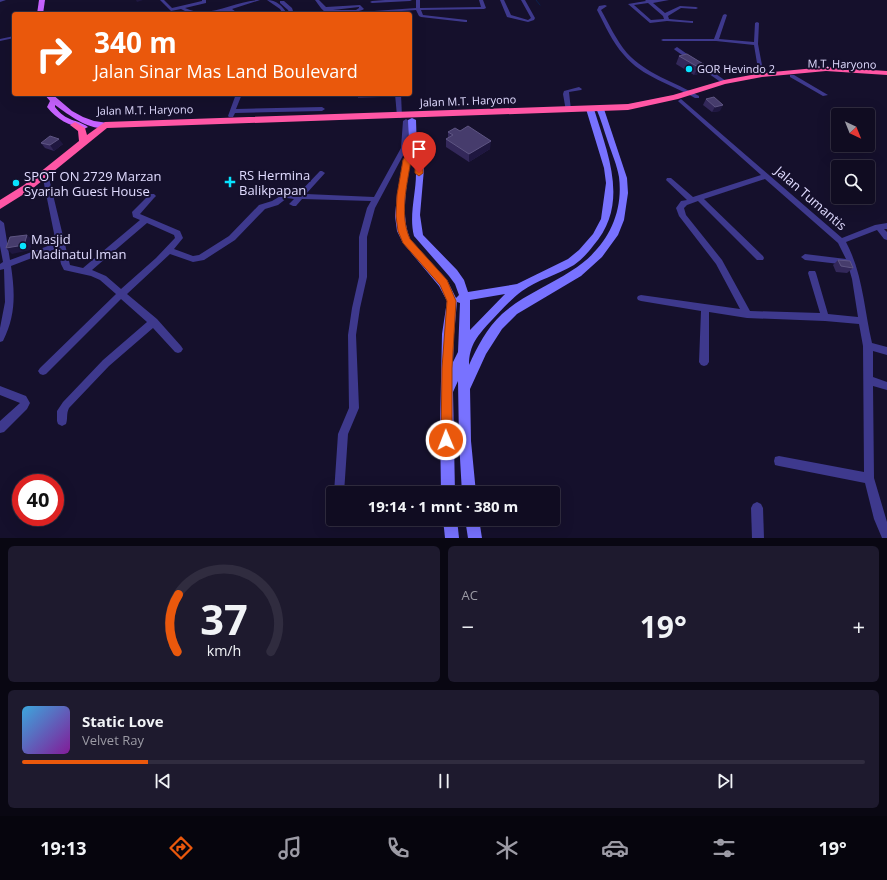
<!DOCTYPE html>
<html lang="id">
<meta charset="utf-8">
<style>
body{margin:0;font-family:"Open Sans",sans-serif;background:#1e1a2e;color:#f1f3f6;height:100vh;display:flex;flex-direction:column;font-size:15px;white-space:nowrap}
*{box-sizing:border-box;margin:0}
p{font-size:13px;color:#9c9ba5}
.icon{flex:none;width:22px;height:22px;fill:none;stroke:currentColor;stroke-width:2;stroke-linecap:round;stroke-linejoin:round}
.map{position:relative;height:538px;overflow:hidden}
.drawer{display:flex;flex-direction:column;gap:8px;padding:8px;background:#090712;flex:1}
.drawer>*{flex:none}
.guide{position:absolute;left:12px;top:12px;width:400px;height:84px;border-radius:4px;box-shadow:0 4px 16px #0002,0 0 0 1px #302c3f;background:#ea580c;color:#fff;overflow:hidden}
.needle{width:26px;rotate:137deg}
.controls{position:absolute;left:831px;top:108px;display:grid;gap:8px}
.controls a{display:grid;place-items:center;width:44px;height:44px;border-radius:4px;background:#100c21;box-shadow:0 4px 16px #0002,0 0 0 1px #302c3f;font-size:20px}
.speed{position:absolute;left:12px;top:474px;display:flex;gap:8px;font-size:20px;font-weight:700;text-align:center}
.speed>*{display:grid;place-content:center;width:52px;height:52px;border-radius:50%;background:#100c21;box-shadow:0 4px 16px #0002,0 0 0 1px #302c3f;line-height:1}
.speed .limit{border:6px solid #d22;background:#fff;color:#111}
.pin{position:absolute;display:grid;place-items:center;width:34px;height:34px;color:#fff;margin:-41px -17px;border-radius:50% 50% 50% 0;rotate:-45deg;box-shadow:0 0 4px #0007}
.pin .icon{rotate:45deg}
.me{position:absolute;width:44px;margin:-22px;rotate:359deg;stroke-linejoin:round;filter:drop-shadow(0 0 3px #0008)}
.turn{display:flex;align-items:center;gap:14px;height:84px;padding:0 16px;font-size:18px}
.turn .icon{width:52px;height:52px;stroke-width:2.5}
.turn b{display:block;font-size:28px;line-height:34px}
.big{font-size:30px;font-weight:700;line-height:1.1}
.drawer .tile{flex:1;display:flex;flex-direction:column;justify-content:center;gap:6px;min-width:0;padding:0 14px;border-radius:6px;background:#1e1a2e}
.drawer .dial{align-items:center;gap:0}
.dial svg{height:104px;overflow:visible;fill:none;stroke:#302c3f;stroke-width:7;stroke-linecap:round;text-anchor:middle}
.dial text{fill:#f1f3f6;stroke:none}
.song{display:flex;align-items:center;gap:12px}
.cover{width:48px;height:48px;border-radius:6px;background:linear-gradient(135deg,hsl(200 70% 55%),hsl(290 70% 35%))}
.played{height:4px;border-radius:2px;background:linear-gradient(90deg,#ea580c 15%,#302c3f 15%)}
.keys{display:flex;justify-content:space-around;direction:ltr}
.heat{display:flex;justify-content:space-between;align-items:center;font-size:22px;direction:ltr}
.drawer .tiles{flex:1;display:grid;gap:8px;grid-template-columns:1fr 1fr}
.tile:last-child{grid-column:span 2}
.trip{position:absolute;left:326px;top:486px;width:234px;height:40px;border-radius:4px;background:#100c21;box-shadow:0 4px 16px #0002,0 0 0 1px #302c3f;font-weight:700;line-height:40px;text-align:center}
.tabs{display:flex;height:64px;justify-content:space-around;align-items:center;background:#06050d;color:#9c9ba5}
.tabs .icon{width:28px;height:28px}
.tabs .selected{color:#ea580c}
.tabs b{font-size:18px;color:#f1f3f6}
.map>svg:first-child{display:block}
</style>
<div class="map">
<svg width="887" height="538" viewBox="0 0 887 538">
<rect width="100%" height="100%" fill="#15102c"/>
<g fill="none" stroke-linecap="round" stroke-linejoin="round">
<polyline stroke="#09214d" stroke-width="1" points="536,0 540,5"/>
<g fill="#3e398d" fill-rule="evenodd">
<polygon points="0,0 6,0 0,2"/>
<path d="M 160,0 L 164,0 L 172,8 L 202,1 L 202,0 L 206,0 L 206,3 L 185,8 C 210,20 235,0 260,0 L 232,9 L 239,14 L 234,14 L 227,11 L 209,14 L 189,13 L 181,9 L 171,11 Z"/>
<path d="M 267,0 C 276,0 283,6 287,14 L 283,14 L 280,9 Z"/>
<path d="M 315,0 L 319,0 L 326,7 L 360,5 L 364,9 C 359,13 332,14 325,12 C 322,10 318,4 315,0 ZM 359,7 L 359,8 L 356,10 L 333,10 Z"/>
<polygon points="385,0 412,0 410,1 372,3 370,2 372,1"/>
<polygon points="416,0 420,0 420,8 481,7 479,0 483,0 486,8 484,9 421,10 423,15 467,20 467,22 465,22 421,17 419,16 416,10 374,13 372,12 374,11 416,8"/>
<polygon points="500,0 504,0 511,15 528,20 531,18 521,0 525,0 535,18 534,20 528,22 507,17"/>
<path d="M 645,0 L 669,0 L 653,3 L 665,13 L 680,6 L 696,7 L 698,8 L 696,9 L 681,8 L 668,16 L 669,19 L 691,21 L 693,21 L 693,23 L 667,21 L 650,23 L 628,4 L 646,1 ZM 648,3 L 663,16 L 664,19 L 651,20 L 634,5 Z"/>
<polygon points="280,1 284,1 292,8 294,14 290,14 288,10 280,3"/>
<path d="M 605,5 L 607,6 L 601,10 C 609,24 616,40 627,53 C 646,74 675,82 699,96 L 699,98 L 695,98 C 671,84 642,77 624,55 C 612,42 605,25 597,10 L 599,6 Z"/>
<polygon points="725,14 727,15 719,39 754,42 755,23 757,22 759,23 758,44 764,76 759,75 754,45 716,41 663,41 661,40 663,39 714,39 723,15"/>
<polygon points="14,36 14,38 0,41 0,39"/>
<polygon points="677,47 726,81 726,83 722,83 675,50 674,49"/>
<polygon points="790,75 794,75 828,95 823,96 790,77"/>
<polygon points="579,87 582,89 581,90 569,92 571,110 570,111 566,111 563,94 564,91"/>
<polygon points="236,94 242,94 236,109 322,107 325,109 322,111 235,113 233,117 229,117 228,116"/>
<polygon points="395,94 401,94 402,117 400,118 397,116"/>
<path d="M 681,99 L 842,238 L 875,225 L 887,223 L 887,229 L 884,229 L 887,232 L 887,240 L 884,239 L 877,230 L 846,242 C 863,274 864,309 872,343 L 887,347 L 887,355 L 873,351 L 873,377 L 887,382 L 887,390 L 873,386 L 874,478 L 887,522 L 887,538 L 882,538 L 874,519 L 865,483 L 779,466 L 775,465 L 774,461 L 775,457 L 779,456 L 864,472 L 863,346 L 859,324 L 825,321 L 747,318 L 709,312 L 709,362 L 707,365 L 704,366 L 701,365 L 699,362 L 701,311 L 641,301 L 638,300 L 637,298 L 638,296 L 641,295 L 740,309 L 716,264 L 679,216 L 676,208 L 681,201 L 687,200 L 666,180 L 667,178 L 671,178 L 693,197 L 761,175 L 679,102 L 678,101 ZM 765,179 L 838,243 L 846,259 L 805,254 L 801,257 L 805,260 L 848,265 L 852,279 L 858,317 L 828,314 L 816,273 L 815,271 L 809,271 L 808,273 L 820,313 L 750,311 L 722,260 L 686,215 L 684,208 L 687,205 L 698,201 L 757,260 L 763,260 L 764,258 L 763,256 L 704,199 Z"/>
<path d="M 406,119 L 409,121 L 407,148 L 375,208 L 367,237 L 367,277 L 360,308 L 356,335 L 359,408 L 348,434 L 344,493 L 334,493 L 338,434 L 349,408 L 348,335 L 352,308 L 359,277 L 359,237 L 367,208 L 371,201 L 302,199 L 296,206 L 293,206 L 289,204 L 294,199 L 287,198 L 278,205 L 265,209 L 235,240 L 204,260 L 193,262 L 170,254 L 127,294 L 157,319 L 181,346 L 183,349 L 181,352 L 178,353 L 175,352 L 153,328 L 109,366 L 69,408 C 66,414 68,419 66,424 L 62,426 L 58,424 L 57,421 L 57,411 L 63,402 L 103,360 L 147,322 L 121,299 L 46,374 L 43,375 L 40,374 L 38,371 L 40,368 L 116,294 L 100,280 L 91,276 L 64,270 L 61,264 L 58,248 L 11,266 C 15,293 16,315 3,341 L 0,342 L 0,328 L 5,302 L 4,269 L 0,270 L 0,264 L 3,262 L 0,246 L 0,220 L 4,223 L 10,260 L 56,243 L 42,174 L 43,172 L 47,172 L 48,174 L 70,265 L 83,268 L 140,220 L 133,217 L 132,212 L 150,194 L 154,194 L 156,196 L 154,198 L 140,214 L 180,231 L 183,238 L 174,249 L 193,256 L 199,255 L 229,236 L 259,205 L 272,201 L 284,194 L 298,194 L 320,171 L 322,171 L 325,173 L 306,194 L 374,197 L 401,148 L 403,121 ZM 147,223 L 174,235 L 175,238 L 156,258 L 121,289 L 106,276 L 92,270 Z"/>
<polygon points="0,386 26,396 30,403 27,409 4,432 0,433 0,421 20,403 0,395"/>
<polygon points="757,502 761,504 763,508 764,538 752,538 751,508 753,504"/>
</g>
<g fill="#7872ff" fill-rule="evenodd">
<path d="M 597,106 L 603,106 L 627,178 L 628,193 L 624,220 L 618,235 L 602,257 L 581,276 L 517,314 L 502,329 L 486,354 L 470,389 L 471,441 L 476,493 L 462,493 L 459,441 L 458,381 L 453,392 L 455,493 L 441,493 L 440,427 L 442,334 L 447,301 L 439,286 L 403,243 L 397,231 L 395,216 L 397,195 L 403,160 L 409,151 L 408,120 L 412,118 L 416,120 L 417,151 L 422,159 L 424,169 L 420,215 L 423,235 L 457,270 L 464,280 L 468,292 L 517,284 L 568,259 L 579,250 L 593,234 L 601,219 L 606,183 L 604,168 L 586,109 L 587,107 L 590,107 L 594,109 C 608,155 630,204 593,246 C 588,253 581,260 574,265 C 557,275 537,280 522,291 C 511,299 501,311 491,321 C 478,335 469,345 469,365 C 477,347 487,328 502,314 C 522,296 548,286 571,271 C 604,251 624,217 619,177 C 617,165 612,154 608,142 C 604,131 601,119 596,108 ZM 413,157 C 422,179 407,209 414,236 L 449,276 L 455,284 L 459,295 L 456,298 L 447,280 L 410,239 C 402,219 405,197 408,176 C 409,170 409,163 413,157 ZM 505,294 L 470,330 L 470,300 ZM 457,302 L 460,303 L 458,352 L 453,362 L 454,334 Z"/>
<polygon points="443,519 457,519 459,538 445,538"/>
<polygon points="465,519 479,519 482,538 468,538"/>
</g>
<g fill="#c662ff" fill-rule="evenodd">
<polygon points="39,0 45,0 43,14 37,14"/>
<path d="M 44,94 L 52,94 L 72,111 L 83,117 L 94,121 L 108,123 L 109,125 C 96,136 66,113 55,105 L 55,107 C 66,122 77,119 88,127 L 84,129 C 69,125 57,120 47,107 L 50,101 Z"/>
</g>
<polygon fill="#ff56a5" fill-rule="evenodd" points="826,67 887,71 887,75 826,71 762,77 725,84 678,99 628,110 107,128 32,189 0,209 0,200 24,185 79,141 78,131 70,125 75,122 85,128 87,135 105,122 628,104 673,95 724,80 762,73"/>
</g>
<g fill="#33285a">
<polygon points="687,54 702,73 694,75 676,64 679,56"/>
<polygon points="358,94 381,94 381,97 358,98"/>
<polygon points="706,99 720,111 712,112 703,105"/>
<polygon points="448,132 490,149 469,162 446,147 446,139 448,138"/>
<polygon points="41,143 63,144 54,151 45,148"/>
<polygon points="838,260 853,268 847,273 836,272 833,265"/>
</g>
<g fill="#1f1740">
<polygon points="136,0 143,0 137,2"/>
<polygon points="705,65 702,73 694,75 698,67"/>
<polygon points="723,105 720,111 712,112 715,107"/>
<polygon points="59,139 63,144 54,151 50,145"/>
<polygon points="491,141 490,149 469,162 469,154"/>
<polygon points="27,235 33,240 30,250 12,254 6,248"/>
</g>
<g fill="#463c6c" stroke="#5e5583">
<polygon points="687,54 705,65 698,67 679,56"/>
<polygon points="714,97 723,105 715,107 706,99"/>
<polygon points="468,126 491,141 469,154 446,139 453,135 448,132 455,128 460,131"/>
<polygon points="50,136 59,139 50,145 41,143"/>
<polygon points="27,235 24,245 6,248 10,237"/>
<polygon points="838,260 850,261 853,268 841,266"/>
</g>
<path fill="#ea580c" stroke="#983908" d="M 410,149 L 415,149 L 423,160 L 423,173 L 419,176 L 415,173 L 415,160 L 413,157 L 411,160 C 407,185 399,215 410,239 L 447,280 L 456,301 L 452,368 L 452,440 L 451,445 L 446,446 L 442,445 L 441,440 L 442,368 L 447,301 L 440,285 L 403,243 L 398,231 L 396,216 L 397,195 L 403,160 Z"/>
<g fill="#07e3ff" stroke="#15102c" stroke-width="1.5">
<circle cx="689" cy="69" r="4"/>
<path d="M228 176h4v4h4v4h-4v4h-4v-4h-4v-4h4z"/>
<circle cx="16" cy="183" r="4"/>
<circle cx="23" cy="246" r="4"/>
</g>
<g text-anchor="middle" stroke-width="4" stroke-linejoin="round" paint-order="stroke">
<g font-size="11" fill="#e0dbff" stroke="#15102c">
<text transform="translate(842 64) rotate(1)" y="4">M.T. Haryono</text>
<text transform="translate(468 101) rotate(-2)" y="4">Jalan M.T. Haryono</text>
<text transform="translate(145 110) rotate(-1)" y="4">Jalan M.T. Haryono</text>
</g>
<g font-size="11" fill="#e0dbff" stroke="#15102c" text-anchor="start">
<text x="697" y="73">GOR Hevindo 2</text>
</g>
<g font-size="13" fill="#e0dbff" stroke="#15102c" text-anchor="start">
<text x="239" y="180">RS Hermina<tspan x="239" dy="15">Balikpapan</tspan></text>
<text x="24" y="181">SPOT ON 2729 Marzan<tspan x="24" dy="15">Syariah Guest House</tspan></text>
<text x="31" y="244">Masjid<tspan x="31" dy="15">Madinatul Iman</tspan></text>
</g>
<g font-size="13" fill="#e0dbff" stroke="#15102c">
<text transform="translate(811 198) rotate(41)" y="5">Jalan Tumantis</text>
</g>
</g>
</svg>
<div class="controls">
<a><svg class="needle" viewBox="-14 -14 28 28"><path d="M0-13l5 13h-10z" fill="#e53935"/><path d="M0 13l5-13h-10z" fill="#9c9ba5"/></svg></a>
<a><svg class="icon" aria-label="search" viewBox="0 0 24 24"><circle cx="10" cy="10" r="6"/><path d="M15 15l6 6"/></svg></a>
</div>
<div class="speed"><div class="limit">40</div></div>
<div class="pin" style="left:419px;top:173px;background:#d93025"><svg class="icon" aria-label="arrive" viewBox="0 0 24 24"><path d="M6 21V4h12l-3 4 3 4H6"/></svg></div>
<svg class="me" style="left:446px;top:440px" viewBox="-20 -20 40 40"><circle r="17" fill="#ea580c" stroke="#fff" stroke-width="3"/><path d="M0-11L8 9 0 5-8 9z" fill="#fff"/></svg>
<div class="trip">19:14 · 1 mnt · 380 m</div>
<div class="guide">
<div class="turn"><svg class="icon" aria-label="right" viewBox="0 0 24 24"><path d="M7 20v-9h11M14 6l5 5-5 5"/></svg><div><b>340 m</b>Jalan Sinar Mas Land Boulevard</div></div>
</div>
</div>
<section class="drawer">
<div class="tiles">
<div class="tile dial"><svg viewBox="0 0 100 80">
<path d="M14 69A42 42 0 1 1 86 69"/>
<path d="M14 69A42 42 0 0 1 15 25" stroke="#ea580c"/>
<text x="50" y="56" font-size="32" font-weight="700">37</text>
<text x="50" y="72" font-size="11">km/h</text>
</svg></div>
<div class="tile"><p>AC</p>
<div class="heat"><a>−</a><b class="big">19°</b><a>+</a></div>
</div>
<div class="tile">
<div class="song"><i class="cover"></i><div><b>Static Love</b><p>Velvet Ray</p></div></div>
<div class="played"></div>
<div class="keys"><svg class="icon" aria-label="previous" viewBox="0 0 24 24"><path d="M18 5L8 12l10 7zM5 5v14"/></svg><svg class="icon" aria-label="pause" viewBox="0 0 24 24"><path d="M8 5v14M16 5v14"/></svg><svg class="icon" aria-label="next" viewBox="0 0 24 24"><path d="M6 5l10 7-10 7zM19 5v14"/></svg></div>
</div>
</div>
</section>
<nav class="tabs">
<b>19:13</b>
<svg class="icon selected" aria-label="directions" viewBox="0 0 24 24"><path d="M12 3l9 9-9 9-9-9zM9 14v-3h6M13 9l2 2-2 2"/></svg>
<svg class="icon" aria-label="music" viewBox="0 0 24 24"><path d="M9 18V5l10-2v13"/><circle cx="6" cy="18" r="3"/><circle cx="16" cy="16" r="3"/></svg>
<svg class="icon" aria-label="phone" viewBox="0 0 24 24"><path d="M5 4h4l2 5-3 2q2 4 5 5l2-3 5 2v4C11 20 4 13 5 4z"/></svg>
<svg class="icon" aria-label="climate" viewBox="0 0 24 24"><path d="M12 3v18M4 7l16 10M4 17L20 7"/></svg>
<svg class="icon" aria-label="car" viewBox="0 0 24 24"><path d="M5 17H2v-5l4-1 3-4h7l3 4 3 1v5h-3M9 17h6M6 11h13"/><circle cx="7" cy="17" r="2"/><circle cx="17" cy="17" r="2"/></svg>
<svg class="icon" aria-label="filters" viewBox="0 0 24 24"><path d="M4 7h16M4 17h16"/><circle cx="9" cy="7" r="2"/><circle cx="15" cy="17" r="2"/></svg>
<b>19°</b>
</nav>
